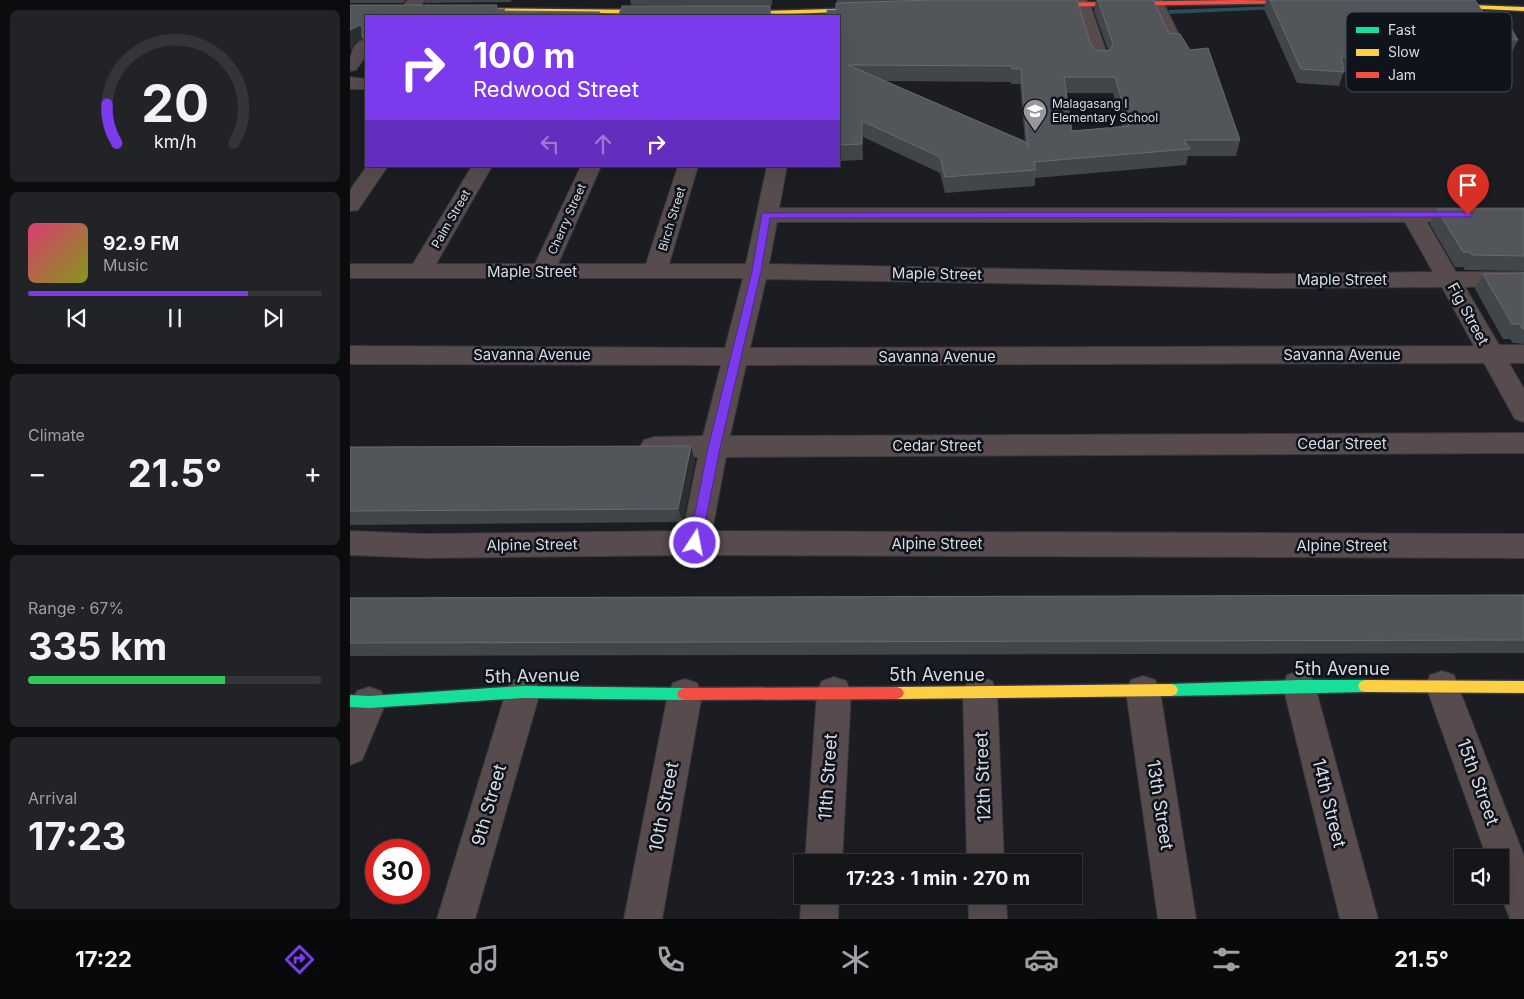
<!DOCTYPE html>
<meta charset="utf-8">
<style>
body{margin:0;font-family:Inter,sans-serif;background:#212327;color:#f1f3f6;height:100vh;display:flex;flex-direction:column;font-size:19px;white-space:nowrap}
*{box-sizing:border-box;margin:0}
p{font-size:16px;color:#9d9fa2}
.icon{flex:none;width:28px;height:28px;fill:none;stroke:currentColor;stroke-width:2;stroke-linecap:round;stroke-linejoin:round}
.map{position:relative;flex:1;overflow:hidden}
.details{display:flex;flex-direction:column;gap:10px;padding:10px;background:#0b0c0e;width:350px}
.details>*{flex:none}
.guide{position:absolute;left:15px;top:15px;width:475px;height:152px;border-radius:0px;box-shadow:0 5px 20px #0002,0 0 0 1px #333539;background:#7c3aed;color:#fff;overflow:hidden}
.tools{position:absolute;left:1104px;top:849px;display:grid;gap:10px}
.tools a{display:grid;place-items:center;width:55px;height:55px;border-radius:0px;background:#14161a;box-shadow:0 5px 20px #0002,0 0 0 1px #333539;font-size:25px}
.speed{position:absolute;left:15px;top:839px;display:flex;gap:10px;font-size:25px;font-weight:700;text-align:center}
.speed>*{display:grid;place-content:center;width:65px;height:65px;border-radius:50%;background:#14161a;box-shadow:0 5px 20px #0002,0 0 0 1px #333539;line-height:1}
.speed .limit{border:8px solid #d22;background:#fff;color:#111}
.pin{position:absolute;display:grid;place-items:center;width:42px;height:42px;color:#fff;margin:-51px -21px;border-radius:50% 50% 50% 0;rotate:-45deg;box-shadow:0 0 5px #0007}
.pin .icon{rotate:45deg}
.me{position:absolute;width:55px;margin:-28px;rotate:11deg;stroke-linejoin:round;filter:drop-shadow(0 0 4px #0008)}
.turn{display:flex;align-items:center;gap:18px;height:105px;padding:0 25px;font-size:22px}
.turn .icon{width:65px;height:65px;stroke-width:2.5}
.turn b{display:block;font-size:35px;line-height:42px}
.lanes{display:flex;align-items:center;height:48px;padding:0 25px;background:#0003;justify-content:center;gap:25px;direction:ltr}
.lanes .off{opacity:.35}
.big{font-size:38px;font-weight:700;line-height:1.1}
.details .widget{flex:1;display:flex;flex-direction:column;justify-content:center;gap:8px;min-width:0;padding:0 18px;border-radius:8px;background:#212327}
.details .dial{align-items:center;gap:0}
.dial svg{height:130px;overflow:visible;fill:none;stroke:#333539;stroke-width:7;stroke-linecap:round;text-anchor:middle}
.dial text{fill:#f1f3f6;stroke:none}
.song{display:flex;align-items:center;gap:15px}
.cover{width:60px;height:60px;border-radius:8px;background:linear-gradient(135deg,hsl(340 70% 55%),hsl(70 70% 35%))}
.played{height:5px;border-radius:2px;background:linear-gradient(90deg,#7c3aed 75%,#333539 75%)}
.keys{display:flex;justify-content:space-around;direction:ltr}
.heat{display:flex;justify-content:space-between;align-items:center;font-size:28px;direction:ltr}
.charge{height:8px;border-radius:4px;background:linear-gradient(90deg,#34c759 67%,#333539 0)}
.trip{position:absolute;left:444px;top:854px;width:288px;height:50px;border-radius:0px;background:#14161a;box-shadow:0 5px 20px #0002,0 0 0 1px #333539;font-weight:700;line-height:50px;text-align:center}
.menu{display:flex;height:80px;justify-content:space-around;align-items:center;background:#08090a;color:#9d9fa2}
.menu .icon{width:35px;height:35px}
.menu .on{color:#7c3aed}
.menu b{font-size:22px;color:#f1f3f6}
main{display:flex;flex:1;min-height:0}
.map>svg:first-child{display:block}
</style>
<main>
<section class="details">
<div class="widget dial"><svg viewBox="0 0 100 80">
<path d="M14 69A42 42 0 1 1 86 69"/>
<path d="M14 69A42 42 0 0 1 8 45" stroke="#7c3aed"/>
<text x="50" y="56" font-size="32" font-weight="700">20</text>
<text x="50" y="72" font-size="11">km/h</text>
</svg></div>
<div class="widget">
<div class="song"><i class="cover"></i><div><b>92.9 FM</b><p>Music</p></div></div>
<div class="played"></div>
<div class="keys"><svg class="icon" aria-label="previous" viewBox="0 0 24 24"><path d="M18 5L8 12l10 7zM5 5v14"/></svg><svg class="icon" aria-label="pause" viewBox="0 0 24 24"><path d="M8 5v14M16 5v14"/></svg><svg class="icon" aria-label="next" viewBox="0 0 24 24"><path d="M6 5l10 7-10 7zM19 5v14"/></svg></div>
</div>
<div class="widget"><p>Climate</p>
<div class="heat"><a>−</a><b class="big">21.5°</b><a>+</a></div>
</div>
<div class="widget"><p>Range · 67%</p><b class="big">335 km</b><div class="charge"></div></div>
<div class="widget"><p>Arrival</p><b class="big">17:23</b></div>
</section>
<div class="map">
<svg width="1174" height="919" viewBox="0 0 1174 919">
<rect width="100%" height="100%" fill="#1b1d22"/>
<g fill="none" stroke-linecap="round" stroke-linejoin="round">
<polygon fill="#275159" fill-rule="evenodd" points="928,6 931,8 930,9 819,14 816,12 819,10"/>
<defs>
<g id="street">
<polygon points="58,0 75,0 61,16 44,16"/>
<polygon points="726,0 736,0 740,4 759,60 756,64 750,65 744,64 741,60 724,4"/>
<polygon points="798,0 812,0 813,2 833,43 830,47 824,48 818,47 815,43 797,2"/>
<path d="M 16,39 L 16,56 L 6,70 L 0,71 C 0,58 0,43 16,39 Z"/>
<polygon points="0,77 16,79 16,89 0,89"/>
<polygon points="17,166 38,166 8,210 0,211 0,190"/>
<path d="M 122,166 L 142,166 L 86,264 L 185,264 L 231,166 L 251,166 L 208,264 L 296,264 L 328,166 L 348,166 L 319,264 L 396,264 L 417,166 L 437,166 L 429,208 L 1174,208 L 1174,222 L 1077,222 L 1106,272 L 1174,272 L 1174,286 L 1115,287 L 1149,345 L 1174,345 L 1174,363 L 1159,363 L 1174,389 L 1174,422 L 1165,419 L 1134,363 L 396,365 L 380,436 L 1174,433 L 1174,453 L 376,457 L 362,531 L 1174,534 L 1174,558 L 345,555 L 74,558 L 0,555 L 0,531 L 74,534 L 333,531 L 348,457 L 304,457 L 294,454 L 290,447 L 294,440 L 304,437 L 353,436 L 371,365 L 0,364 L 0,346 L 375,348 L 393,278 L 0,278 L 0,264 L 63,264 ZM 427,222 L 1055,222 L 1083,272 L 920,274 L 419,264 ZM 416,279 L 920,288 L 1092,287 L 1124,346 L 400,348 Z"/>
<polygon points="949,671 961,675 965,686 1028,919 990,919 933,686 937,675"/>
<polygon points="1092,671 1104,675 1108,686 1174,856 1174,919 1160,919 1150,893 1150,858 1137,858 1076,686 1080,675"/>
<polygon points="793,676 805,680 810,691 846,919 808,919 776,691 781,680"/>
<polygon points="173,677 185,681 190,692 125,919 87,919 156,692 161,681"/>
<polygon points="484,677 496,681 501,692 492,862 455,862 467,692 472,681"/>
<polygon points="630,677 642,681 647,692 654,862 617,862 613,692 618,681"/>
<polygon points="335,679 347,683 352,694 312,919 274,919 318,694 323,683"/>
<polygon points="19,687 31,691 36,702 12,760 0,765 0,707 7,691"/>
<polygon points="452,891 452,895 489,895 488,919 450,919"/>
<polygon points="618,895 656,895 657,919 619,919"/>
</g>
<g id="fast">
<polygon points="949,680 1015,680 1020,682 1022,686 1020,690 1015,692 821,696 816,694 814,690 816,686 821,684"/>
<polygon points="173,686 334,688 339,690 341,694 339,698 334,700 173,698 19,708 0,707 0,695 19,696"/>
</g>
<g id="slow">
<polygon points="1093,4 1174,7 1174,11 1091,7 1090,6"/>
<polygon points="111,8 308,10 311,12 308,14 109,11 109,9"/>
<polygon points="515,8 518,10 517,11 383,16 380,14 383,12"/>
<polygon points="1015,680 1174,681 1174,693 1015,692 1010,690 1008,686 1010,682"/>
<polygon points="821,684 826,686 828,690 826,694 821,696 547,699 542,697 540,693 542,689 547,687"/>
</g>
<g id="jam">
<polygon points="886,0 956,1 953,3 691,7 688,5 691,3"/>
<polygon points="547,687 552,689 554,693 552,697 547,699 334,700 329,698 327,694 329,690 334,688"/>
</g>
</defs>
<use href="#street" stroke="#36383c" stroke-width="2"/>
<use href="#fast" stroke="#36383c" stroke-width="3"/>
<use href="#slow" stroke="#36383c" stroke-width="3"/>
<use href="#jam" stroke="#36383c" stroke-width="3"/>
<use href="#street" fill="#574b4d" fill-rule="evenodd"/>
<use href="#fast" fill="#16e098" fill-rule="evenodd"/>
<use href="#slow" fill="#ffcf43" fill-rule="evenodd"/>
<use href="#jam" fill="#f24e42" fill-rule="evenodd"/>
</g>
<g fill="#424549" fill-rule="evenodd">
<polygon points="0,0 56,0 53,3 0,3"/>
<polygon points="74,0 162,0 160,2 75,3"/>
<polygon points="280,0 422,0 422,6 401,6 420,6 421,14 458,14 458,16 268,16 340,6 281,5"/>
<path d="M 487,0 L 727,0 L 741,45 L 746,50 L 752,51 L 758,50 L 744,11 L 746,0 L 803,0 L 819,33 L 890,140 L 886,156 L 838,156 L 836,165 L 685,178 L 685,186 L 595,193 L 590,173 L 513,137 L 513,160 L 489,161 L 489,16 L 486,10 ZM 534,81 L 661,82 L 661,84 L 670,84 L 675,142 ZM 716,93 L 763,93 L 772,127 L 722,131 Z"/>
<polygon points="916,0 1125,0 1133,12 1168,40 1161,54 1080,50 1078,53 1047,52 1049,63 1044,77 994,71 989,86 947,83 914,9"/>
<polygon points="0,5 147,5 148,9 16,16 16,46 13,39 6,42 1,49 0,49"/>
<polygon points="1087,209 1174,209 1174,271 1115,270 1113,267 1105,267 1080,224"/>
<polygon points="1174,273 1174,344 1163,343 1160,339 1153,339 1125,289 1133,274"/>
<polygon points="0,447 345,460 333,522 0,525"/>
<polygon points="1174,595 1174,653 0,656 0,598"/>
</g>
<g fill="#2c2e33">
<polygon points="10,25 15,37 12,37 13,39 6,42 1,49 0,47 0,30"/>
<polygon points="512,121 513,137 513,160 512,144"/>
<polygon points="341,446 345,460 333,522 328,509"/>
</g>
<g fill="#52555a" stroke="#676a6f" fill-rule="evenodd">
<path d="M 582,0 L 727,0 L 741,45 L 746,50 L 752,51 L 760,50 L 763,44 L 748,0 L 803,0 L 819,33 L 830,34 L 840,50 L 858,48 L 890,140 L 834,140 L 840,149 L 684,162 L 686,170 L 595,177 L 590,157 L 512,121 L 512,144 L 489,145 L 489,16 L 477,16 L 477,10 L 486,10 L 486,3 ZM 498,65 L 662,66 L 662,69 L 671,69 L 678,148 L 676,142 ZM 714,77 L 765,77 L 779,126 L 722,131 Z"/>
<polygon points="920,0 1125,0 1133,12 1152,13 1168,40 1082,36 1084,39 1042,38 1049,63 991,56 994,72 951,69"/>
<polygon points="0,5 147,5 145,9 155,9 154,11 250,12 248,16 16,16 16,37 12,37 12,27 10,25 0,30"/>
<polygon points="272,6 420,6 420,14 458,14 456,16 268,16"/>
<polygon points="1087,209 1174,209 1174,256 1122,255 1120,252 1113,252"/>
<polygon points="1174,273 1174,329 1172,328 1169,324 1162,324 1133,274"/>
<polygon points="341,446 328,509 0,511 0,447"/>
<polygon points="1174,595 1174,640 0,643 0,598"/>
</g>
<polygon fill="#7c3aed" stroke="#51269a" points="1118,212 1122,213 1122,217 420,218 411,271 370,448 351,543 350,547 341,547 339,543 358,448 402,271 412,213"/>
<defs>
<symbol id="school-pin" viewBox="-11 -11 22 30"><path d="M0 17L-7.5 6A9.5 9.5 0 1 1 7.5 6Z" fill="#96989e" stroke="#0f131c"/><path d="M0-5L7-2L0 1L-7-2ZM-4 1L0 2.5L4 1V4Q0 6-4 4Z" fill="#fff"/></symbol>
</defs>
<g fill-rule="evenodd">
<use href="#school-pin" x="671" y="97" width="28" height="38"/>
</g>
<g text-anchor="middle" stroke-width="5" stroke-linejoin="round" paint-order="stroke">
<g font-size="12" fill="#d8dbe1" stroke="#0f131c" text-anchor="start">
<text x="702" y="108">Malagasang I<tspan x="702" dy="14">Elementary School</tspan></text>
</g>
<g font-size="12" fill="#d8dbe1" stroke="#0f131c">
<text transform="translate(101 219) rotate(-60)" y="4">Palm Street</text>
<text transform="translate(217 219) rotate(-66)" y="4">Cherry Street</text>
<text transform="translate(322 219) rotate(-73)" y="4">Birch Street</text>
</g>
<g font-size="15" fill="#d8dbe1" stroke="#0f131c">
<text x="182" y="277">Maple Street</text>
<text transform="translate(587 274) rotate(1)" y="5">Maple Street</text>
<text x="992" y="285">Maple Street</text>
<text transform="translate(1118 314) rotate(61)" y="5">Fig Street</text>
<text x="182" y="360">Savanna Avenue</text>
<text x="992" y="360">Savanna Avenue</text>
<text x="587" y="362">Savanna Avenue</text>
<text x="992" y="449">Cedar Street</text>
<text x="587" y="451">Cedar Street</text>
<text x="587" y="549">Alpine Street</text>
<text transform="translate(182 545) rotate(-1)" y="5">Alpine Street</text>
<text x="992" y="551">Alpine Street</text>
</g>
<g font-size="18" fill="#d8dbe1" stroke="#0f131c">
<text x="992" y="675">5th Avenue</text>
<text x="587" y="681">5th Avenue</text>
<text transform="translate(182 676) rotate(-1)" y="6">5th Avenue</text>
<text transform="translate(478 777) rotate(-86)" y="6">11th Street</text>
<text transform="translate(633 777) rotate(-92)" y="6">12th Street</text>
<text transform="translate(1128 782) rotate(70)" y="6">15th Street</text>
<text transform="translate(979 803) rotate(76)" y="6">14th Street</text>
<text transform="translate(139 805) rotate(-74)" y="6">9th Street</text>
<text transform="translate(810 805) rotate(81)" y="6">13th Street</text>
<text transform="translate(314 807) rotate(-79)" y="6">10th Street</text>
</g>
</g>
<rect x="996" y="12" width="166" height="80" rx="8" fill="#0f131c" stroke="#4b4f57" stroke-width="1"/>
<rect x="1006" y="27" width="23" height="6" fill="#16e098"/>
<rect x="1006" y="49" width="23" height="7" fill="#ffcf43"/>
<rect x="1006" y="72" width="23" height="6" fill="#f24e42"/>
<g font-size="14" fill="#d8dbe1">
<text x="1038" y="35">Fast</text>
<text x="1038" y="57">Slow</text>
<text x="1038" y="80">Jam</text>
</g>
</svg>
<div class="tools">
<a><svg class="icon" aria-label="sound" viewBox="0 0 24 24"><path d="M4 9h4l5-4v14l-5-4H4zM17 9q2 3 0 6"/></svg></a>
</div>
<div class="speed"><div class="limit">30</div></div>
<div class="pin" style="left:1118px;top:215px;background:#d93025"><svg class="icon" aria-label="arrive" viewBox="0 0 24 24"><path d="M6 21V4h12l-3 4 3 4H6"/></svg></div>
<svg class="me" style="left:345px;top:543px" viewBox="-20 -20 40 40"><circle r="17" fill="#7c3aed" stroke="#fff" stroke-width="3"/><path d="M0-11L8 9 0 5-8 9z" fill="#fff"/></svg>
<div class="trip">17:23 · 1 min · 270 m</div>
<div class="guide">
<div class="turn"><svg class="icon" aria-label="right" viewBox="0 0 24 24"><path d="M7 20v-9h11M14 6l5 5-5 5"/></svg><div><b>100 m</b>Redwood Street</div></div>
<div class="lanes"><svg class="icon off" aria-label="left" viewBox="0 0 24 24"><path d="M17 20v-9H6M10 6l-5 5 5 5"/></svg><svg class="icon off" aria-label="ahead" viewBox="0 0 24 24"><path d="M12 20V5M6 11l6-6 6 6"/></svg><svg class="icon" aria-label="right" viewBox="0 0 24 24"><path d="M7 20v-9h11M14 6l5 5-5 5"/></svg></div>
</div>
</div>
</main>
<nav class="menu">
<b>17:22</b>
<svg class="icon on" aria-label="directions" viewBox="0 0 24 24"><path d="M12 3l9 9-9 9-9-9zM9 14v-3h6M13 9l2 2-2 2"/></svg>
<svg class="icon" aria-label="music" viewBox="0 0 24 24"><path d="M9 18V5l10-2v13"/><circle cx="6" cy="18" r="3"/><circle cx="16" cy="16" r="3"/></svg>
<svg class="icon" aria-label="phone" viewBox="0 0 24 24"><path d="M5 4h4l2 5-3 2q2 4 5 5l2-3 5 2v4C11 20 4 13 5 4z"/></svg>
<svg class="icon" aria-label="climate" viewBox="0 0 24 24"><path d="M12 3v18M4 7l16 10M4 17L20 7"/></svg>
<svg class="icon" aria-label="car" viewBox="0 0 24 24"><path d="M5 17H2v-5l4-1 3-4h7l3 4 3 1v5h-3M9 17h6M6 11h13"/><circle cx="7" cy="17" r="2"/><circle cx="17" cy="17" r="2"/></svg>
<svg class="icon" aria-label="filters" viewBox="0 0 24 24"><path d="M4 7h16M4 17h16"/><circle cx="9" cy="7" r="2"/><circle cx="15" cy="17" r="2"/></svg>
<b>21.5°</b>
</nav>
